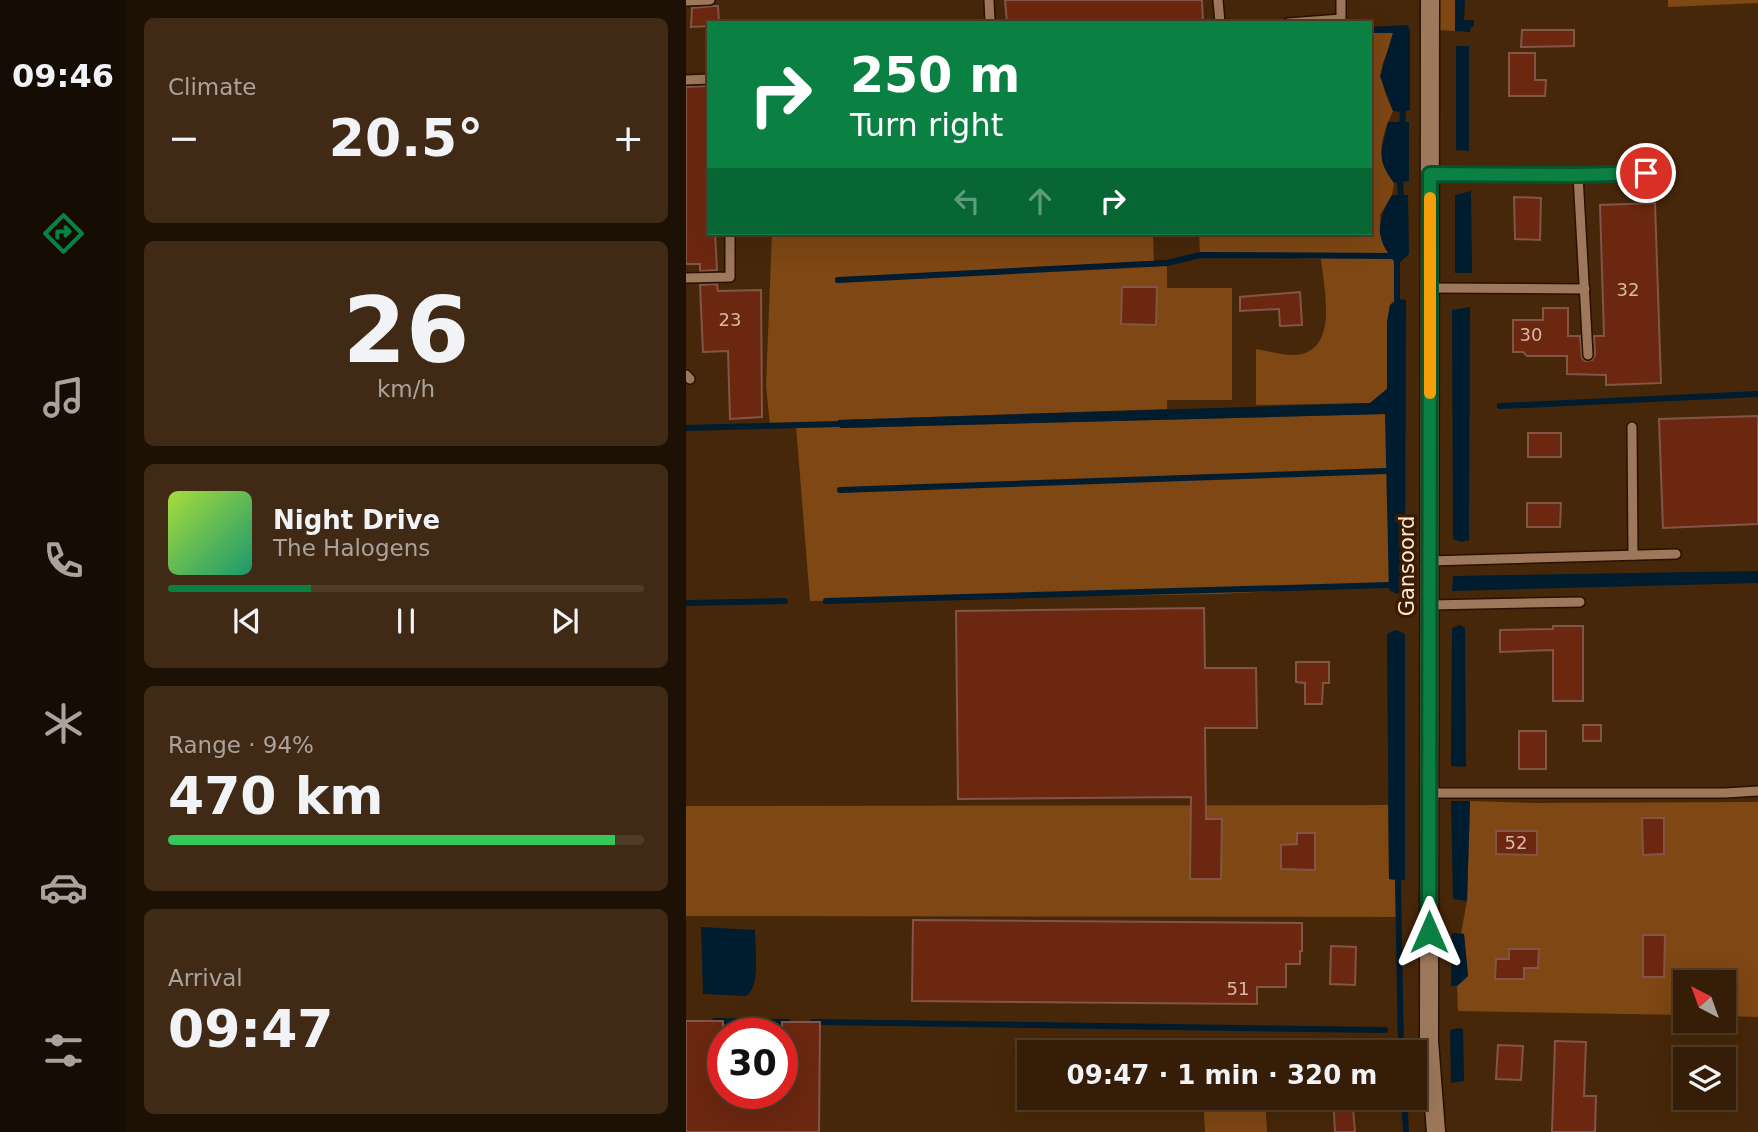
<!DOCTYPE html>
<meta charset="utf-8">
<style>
body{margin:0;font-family:"DejaVu Sans",sans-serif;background:#402a15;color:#f1f3f6;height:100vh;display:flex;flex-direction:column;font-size:26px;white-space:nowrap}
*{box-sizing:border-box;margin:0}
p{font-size:23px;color:#aaa29b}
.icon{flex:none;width:38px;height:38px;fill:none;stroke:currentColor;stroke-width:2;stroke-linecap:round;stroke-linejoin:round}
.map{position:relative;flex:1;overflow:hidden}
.side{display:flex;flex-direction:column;gap:18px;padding:18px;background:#1d1004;width:560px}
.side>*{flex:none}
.hud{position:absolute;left:21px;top:21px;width:665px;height:214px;border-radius:0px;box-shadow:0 7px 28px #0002,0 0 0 2px #4f3b28;background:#0b8043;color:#fff;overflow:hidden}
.needle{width:46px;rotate:319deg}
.controls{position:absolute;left:987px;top:970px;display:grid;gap:14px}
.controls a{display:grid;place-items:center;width:63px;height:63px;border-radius:0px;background:#351d07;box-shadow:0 7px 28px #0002,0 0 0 2px #4f3b28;font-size:35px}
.speed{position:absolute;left:21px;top:1018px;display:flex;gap:14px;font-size:35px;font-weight:700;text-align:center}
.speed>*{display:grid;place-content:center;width:91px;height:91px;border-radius:50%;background:#351d07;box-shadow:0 7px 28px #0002,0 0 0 2px #4f3b28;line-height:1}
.speed .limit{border:10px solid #d22;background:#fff;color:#111}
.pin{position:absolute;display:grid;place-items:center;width:60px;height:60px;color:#fff;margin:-30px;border:4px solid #fff;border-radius:50%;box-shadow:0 2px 7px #0007}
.me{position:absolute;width:77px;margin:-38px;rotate:0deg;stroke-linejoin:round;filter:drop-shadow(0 0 5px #0008)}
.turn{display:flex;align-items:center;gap:24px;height:147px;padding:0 28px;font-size:32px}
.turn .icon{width:91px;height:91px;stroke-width:2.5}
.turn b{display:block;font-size:49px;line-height:60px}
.lanes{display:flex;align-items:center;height:66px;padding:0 28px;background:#0003;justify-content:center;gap:35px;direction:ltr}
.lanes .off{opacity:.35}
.big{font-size:52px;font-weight:700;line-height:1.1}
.side .widget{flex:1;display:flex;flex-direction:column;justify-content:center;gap:10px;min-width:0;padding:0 24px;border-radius:10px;background:#402a15}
.side .dial{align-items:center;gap:0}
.dial b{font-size:91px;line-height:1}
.song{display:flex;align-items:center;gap:21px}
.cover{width:84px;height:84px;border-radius:10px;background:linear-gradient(135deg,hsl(80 70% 55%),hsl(160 70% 35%))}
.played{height:7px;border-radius:4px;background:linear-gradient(90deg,#0b8043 30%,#4f3b28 30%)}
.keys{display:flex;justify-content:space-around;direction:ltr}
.heat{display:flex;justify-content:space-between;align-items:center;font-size:38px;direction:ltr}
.charge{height:10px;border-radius:5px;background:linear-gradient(90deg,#34c759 94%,#4f3b28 0)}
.trip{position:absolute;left:331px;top:1040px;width:410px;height:70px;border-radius:0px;background:#351d07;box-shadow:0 7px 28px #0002,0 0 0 2px #4f3b28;font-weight:700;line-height:70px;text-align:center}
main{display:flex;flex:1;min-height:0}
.dock{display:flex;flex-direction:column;width:126px;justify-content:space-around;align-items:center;background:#150c03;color:#aaa29b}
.dock .icon{width:49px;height:49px}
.dock .selected{color:#0b8043}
.dock b{font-size:32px;color:#f1f3f6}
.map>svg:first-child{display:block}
</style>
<main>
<nav class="dock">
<b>09:46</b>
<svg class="icon selected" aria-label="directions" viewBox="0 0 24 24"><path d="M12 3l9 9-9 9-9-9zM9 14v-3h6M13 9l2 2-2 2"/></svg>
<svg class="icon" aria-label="music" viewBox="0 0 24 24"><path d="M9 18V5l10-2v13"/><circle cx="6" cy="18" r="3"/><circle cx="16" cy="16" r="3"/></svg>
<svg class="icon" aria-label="phone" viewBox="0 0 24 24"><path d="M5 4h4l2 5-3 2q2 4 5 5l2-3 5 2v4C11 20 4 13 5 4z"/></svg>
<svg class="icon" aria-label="climate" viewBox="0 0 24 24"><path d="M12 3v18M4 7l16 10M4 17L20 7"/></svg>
<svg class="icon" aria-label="car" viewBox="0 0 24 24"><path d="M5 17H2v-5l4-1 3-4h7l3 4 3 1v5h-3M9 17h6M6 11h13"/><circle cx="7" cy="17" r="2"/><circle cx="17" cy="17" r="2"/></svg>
<svg class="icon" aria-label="filters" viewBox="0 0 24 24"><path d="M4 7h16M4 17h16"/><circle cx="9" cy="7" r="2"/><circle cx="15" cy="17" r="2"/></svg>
</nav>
<section class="side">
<div class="widget"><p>Climate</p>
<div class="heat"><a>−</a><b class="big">20.5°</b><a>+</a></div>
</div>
<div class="widget dial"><b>26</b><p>km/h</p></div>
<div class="widget">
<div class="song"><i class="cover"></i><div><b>Night Drive</b><p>The Halogens</p></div></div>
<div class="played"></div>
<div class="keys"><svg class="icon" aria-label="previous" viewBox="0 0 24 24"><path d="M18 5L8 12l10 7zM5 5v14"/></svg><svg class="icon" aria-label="pause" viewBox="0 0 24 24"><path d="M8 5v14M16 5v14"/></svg><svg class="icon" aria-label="next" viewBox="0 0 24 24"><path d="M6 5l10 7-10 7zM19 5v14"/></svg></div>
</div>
<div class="widget"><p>Range · 94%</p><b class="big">470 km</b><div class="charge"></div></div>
<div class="widget"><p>Arrival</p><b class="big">09:47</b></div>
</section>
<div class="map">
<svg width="1072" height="1132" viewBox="0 0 1072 1132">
<rect width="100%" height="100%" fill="#472709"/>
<g fill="#7e4714">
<polygon points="753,0 769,0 769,31 753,30"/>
<polygon points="982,0 1072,0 1072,3 982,7"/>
<path d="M 684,33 L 707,33 C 705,43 702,51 698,60 C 691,77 700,96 707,111 C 694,140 689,157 708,183 L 706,195 L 694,215 L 697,243 L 711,265 L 711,299 L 704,305 L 701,323 L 701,389 L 684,403 L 570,405 L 570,349 C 582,351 595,355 607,355 C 654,354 638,289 635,259 L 514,255 L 513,233 L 684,233 Z"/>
<polygon points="86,233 467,233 468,263 481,263 481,288 546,288 546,400 481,400 481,409 153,420 154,428 700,414 703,585 532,594 124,601 110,426 84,426 80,386"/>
<polygon points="784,801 848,803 1072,802 1072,1017 1038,1016 1038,982 999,982 999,1015 772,1011 771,986 782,976 778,934 775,933 781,901"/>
<polygon points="702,805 703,879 712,881 712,917 0,916 0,806"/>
<polygon points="517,1097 579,1097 581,1132 519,1132"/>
</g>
<g fill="#001c2f">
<polygon points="769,0 779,0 778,20 788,20 788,26 785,27 784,32 769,31"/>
<polygon points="722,25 724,31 724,110 716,112 707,111 694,76 707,33 684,33 684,27"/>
<polygon points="770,46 783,46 783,151 770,150"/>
<path d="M 702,122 L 723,122 L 723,181 L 708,183 C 689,157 696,152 702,122 Z"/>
<polygon points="785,191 786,273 769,273 769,195"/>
<path d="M 706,195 L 722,195 L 723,254 L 711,265 C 689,239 689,224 706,195 Z"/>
<polygon points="711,299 720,300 719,588 711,594 703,590 699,414 154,428 152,420 684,403 701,389 701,323 704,305"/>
<polygon points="784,307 783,540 775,542 767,539 766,310"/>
<polygon points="1072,571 1072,583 766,591 767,576"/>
<polygon points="774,625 779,628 780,767 765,766 766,628"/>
<polygon points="710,630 719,634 719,880 703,879 701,634"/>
<polygon points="765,801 784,801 781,901 767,899"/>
<path d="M 15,927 L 69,930 C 69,946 75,987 60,996 L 17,994 Z"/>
<polygon points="766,933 778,934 782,976 771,986 765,986"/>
<polygon points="772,1028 777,1029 778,1081 765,1083 764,1030"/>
</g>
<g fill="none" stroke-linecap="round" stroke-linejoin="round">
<g stroke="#001c2f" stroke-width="6">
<polyline points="716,130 717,106"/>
<polyline points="714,175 715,203"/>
<polyline points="711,259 711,299"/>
<polyline points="152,280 481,263 514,255 711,256"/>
<polyline points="814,406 1072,394"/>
<polyline points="0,428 153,424"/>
<polyline points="154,490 699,471"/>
<polyline points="140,601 703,585"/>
<polyline points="0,603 99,601"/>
<polyline points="712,881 715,1052"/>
<polyline points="29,1021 102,1022"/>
<polyline points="127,1022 699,1030"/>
<polyline points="718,1097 720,1132"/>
</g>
</g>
<g fill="#6c2710" stroke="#825547" stroke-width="2">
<polygon points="319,0 516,0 517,23 321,23"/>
<polygon points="28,6 32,6 33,23 23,23 23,26 5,27 6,8"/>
<polygon points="836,30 888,30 888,46 835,47"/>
<polygon points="823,53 849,53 849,80 860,80 859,96 823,96"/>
<polygon points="23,86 23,233 29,233 31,270 14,271 14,264 0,264 0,87"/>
<polygon points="828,197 855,198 854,240 829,239"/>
<polygon points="969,203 975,383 920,385 920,375 881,374 881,356 841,356 837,352 827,352 827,320 857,320 857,308 882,308 882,336 894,336 896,358 899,361 906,360 909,355 908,336 918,336 914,205"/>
<polygon points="31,284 32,291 75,290 76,417 44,419 42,351 17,352 14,285"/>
<polygon points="436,287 471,287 470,325 435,324"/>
<polygon points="614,292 616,325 594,326 593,309 554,311 554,297"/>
<polygon points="1072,416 1072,524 977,528 973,419"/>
<rect x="842" y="433" width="33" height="24"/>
<polygon points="841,503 875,503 874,527 841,527"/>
<polygon points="518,608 519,668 570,668 571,728 519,728 520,819 536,819 535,879 504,879 505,797 272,799 270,611"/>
<polygon points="867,626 897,626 897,701 867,701 867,650 814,652 814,630 867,629"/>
<polygon points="610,662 643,662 643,683 637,683 636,704 619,704 619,683 610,682"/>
<rect x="897" y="725" width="18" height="16"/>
<rect x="833" y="731" width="27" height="38"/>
<polygon points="956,818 978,818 978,854 957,855"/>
<polygon points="810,831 851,831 851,855 810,854"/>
<polygon points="611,833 629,833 629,870 595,869 595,845 611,844"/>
<polygon points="227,920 616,923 616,951 614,951 614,964 600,964 600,987 571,987 571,1004 226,1001"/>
<polygon points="957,935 979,935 978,977 957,977"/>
<polygon points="645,946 670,947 669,985 644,984"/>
<polygon points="823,949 853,949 852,968 838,968 838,979 809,979 810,959 823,959"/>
<polygon points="0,1021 37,1021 37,1094 96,1094 96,1022 134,1022 133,1132 0,1132"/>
<polygon points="869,1041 900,1042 898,1096 910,1096 909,1132 866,1132"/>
<polygon points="812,1045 837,1046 835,1080 810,1079"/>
<polygon points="647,1097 666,1097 669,1132 649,1132"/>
</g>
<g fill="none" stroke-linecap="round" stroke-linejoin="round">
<defs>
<g id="lane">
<polyline points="303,0 304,22"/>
<polyline points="532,0 534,23"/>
<polyline points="0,1 24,0"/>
<polyline points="602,23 655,19 655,0"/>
<polyline points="0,80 23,79"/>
<polyline points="744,174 892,175 960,173"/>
<polyline points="892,175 902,355"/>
<polyline points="0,278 44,277 44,233"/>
<polyline points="744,288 899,289"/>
<polyline points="0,375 4,379"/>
<polyline points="946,427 947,555"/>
<polyline points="744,561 990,554"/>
<polyline points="744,605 894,602"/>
<polyline points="744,793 1039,793 1072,791"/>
</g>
<polyline id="street" points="744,0 743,1041 750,1132"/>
</defs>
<use href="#lane" stroke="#281100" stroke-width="12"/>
<use href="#street" stroke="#281100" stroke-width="21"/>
<use href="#lane" stroke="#9e785a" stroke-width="9"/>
<use href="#street" stroke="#9e785a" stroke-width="18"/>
</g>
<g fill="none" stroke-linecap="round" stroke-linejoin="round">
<defs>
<polyline id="route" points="743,932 744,174 892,175 960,173"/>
</defs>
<use href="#route" stroke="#07532c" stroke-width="18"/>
<use href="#route" stroke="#0b8043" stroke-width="12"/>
<polyline stroke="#f59e0b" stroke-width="12" points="744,393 744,198"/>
</g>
<g text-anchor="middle" stroke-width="7" stroke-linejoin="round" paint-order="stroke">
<g font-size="18" fill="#dab8a6">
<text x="942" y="296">32</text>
<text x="44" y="326">23</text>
<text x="845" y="341">30</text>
<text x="830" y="849">52</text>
<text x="552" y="995">51</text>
</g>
<g font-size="21" fill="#fee8d8" stroke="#3c1c00">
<text transform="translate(721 566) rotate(-90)" y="7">Gansoord</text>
</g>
</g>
</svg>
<div class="controls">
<a><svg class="needle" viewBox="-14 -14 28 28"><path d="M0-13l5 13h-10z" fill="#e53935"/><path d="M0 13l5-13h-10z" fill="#aaa29b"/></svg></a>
<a><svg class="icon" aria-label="layers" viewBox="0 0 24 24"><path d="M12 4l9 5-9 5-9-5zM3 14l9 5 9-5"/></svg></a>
</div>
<div class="speed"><div class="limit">30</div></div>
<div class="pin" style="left:960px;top:173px;background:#d93025"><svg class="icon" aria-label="arrive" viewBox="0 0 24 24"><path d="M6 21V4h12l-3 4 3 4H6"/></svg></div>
<svg class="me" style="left:743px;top:932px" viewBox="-20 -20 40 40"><path d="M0-17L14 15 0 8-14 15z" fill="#0b8043" stroke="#fff" stroke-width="4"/></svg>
<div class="trip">09:47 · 1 min · 320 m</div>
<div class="hud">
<div class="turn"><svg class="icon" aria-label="right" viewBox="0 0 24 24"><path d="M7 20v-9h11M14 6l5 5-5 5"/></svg><div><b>250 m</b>Turn right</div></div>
<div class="lanes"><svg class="icon off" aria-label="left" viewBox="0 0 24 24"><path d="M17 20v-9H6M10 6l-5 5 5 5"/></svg><svg class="icon off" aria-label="ahead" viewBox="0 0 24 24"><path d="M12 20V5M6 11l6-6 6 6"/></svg><svg class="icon" aria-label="right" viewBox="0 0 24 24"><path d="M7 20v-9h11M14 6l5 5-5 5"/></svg></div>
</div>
</div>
</main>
